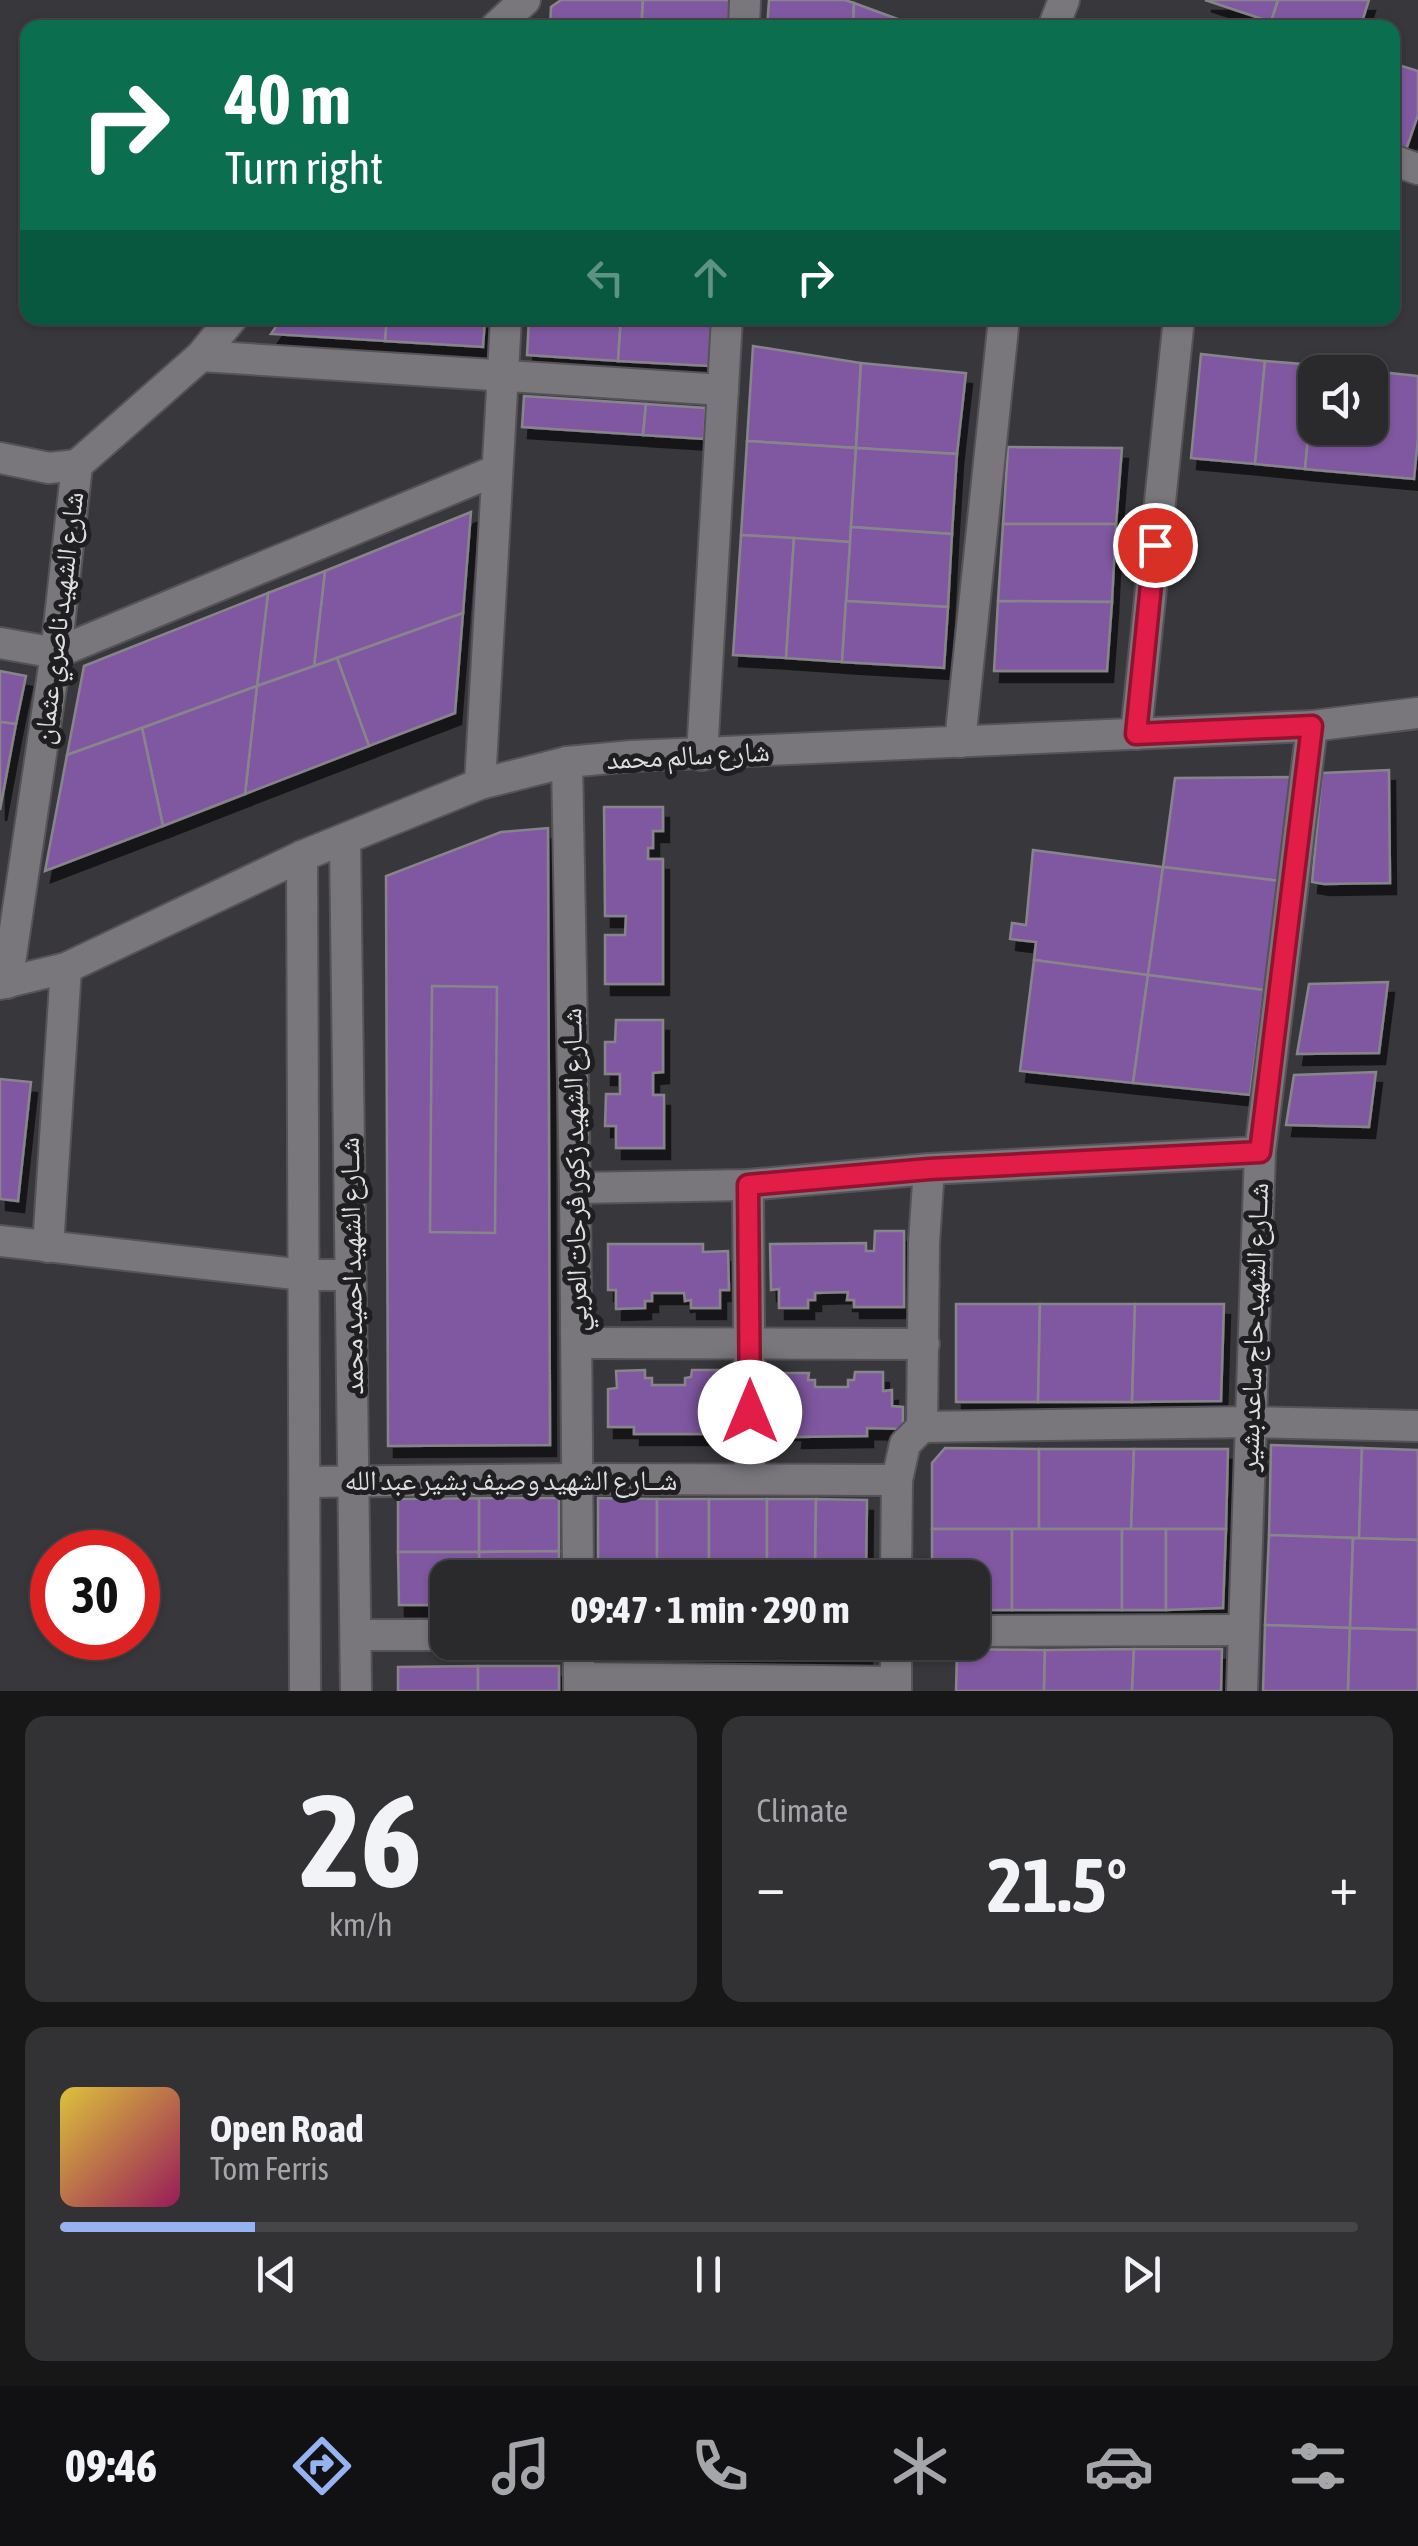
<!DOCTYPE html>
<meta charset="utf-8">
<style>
body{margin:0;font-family:"Asap Condensed","Noto Naskh Arabic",sans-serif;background:#323134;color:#f1f3f6;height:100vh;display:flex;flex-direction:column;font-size:38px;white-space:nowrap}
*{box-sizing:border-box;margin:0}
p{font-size:32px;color:#a5a6a9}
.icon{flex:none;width:55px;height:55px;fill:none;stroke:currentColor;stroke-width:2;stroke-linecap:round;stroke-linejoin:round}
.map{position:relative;height:1691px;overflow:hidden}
.side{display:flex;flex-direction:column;gap:25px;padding:25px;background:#171718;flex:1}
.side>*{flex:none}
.hud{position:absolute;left:20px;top:20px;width:1380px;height:305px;border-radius:20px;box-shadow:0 2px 8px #0004,0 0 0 2px #464548;background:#0b6e4f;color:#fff;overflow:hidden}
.buttons{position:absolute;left:1298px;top:355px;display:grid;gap:20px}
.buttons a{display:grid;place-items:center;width:90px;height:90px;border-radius:20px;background:#2a292c;box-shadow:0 2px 8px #0004,0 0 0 2px #464548;font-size:50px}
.speed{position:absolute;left:30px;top:1530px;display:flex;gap:20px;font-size:50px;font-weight:700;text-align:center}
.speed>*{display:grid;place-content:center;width:130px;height:130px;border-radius:50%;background:#2a292c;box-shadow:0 2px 8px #0004,0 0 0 2px #464548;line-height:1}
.speed .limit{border:15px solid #d22;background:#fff;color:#111}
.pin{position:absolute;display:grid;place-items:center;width:85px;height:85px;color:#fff;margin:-42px;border:5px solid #fff;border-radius:50%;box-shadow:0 2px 10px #0007}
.me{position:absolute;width:110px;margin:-55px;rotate:0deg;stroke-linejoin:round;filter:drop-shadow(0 0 8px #0008)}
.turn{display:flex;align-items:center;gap:35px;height:210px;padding:0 40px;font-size:45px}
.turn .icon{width:130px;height:130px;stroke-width:2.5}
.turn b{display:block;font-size:70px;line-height:85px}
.lanes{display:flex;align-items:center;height:95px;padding:0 40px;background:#0003;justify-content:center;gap:50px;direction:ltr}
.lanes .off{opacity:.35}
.big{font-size:75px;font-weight:700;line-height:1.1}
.side .card{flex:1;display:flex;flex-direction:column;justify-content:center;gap:15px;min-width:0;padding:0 35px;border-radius:20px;background:#323134}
.side .dial{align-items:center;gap:0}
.dial b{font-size:130px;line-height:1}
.song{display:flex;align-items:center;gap:30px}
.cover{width:120px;height:120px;border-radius:15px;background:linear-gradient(135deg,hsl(50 70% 55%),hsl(330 70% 35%))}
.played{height:10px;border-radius:5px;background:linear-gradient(90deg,#95b2f1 15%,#464548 15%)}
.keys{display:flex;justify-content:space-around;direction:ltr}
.heat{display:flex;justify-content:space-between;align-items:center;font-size:55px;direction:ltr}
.side .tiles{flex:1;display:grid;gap:25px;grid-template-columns:1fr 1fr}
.card:last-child{grid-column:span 2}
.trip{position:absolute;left:430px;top:1560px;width:560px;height:100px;border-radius:20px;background:#2a292c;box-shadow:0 2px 8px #0004,0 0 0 2px #464548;font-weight:700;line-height:100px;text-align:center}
.menu{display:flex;height:160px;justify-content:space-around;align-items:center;background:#111012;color:#a5a6a9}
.menu .icon{width:70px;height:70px}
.menu .on{color:#95b2f1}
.menu b{font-size:45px;color:#f1f3f6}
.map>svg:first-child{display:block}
</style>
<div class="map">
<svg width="1418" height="1691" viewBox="0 0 1418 1691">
<defs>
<filter id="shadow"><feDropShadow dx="6" dy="11" stdDeviation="0" flood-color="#0009"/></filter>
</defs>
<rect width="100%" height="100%" fill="#38373b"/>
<g fill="#8059a1" stroke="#88858a" stroke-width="2.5" fill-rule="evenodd" filter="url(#shadow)">
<polygon points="561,0 643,0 641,28 550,28 551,7"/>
<polygon points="643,0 735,0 733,24 642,19"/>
<polygon points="769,0 845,0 854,3 853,28 767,28"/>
<polygon points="1205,0 1278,0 1271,22"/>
<polygon points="1278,0 1369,0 1360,28 1287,28 1271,22"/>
<polygon points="854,3 922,28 853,28"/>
<polygon points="642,19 733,24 733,28 641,28"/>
<polygon points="1392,63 1418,71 1418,115 1406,150 1392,146"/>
<polygon points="282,318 387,318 385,341 271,334"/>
<polygon points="387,318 485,318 483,347 385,341"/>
<polygon points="529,318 621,318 618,361 527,355"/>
<polygon points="621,318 712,318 709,366 618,361"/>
<polygon points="753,346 861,363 856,448 747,441"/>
<polygon points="1201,354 1265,361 1255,464 1191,458"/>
<polygon points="1265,361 1315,365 1305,469 1255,464"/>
<polygon points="861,363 966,373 957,454 856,448"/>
<path d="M 1315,365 L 1418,376 L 1418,438 L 1414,479 L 1305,469 ZM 1315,372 L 1370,372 L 1370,428 L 1315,428 Z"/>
<polygon points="524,396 646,404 643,435 522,427"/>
<polygon points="646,404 706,408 704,439 643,435"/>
<polygon points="747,441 856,448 850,542 741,535"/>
<polygon points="1008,447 1122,448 1116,524 1003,524"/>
<polygon points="856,448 957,454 952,534 851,527"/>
<polygon points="471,512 463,613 314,666 325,571"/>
<polygon points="1003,524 1116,524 1112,602 998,601"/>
<polygon points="851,527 952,534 948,607 846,601"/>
<polygon points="741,535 794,538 786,658 733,655"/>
<polygon points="794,538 850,542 842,662 786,658"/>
<polygon points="325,571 314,666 257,686 268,593"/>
<polygon points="268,593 257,686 67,755 84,666"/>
<polygon points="846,601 948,607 944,668 842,662"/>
<polygon points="998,601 1112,602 1107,671 994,671"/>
<polygon points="463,613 455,713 369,746 337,658"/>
<polygon points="337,658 369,746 245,794 257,686"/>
<polygon points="0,671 26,676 16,724 0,722"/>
<polygon points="257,686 245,794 163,826 142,728"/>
<polygon points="0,722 16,724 0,810"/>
<polygon points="142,728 163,826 45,871 67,755"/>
<polygon points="1389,770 1390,883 1324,884 1312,882 1322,773"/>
<polygon points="1295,777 1280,881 1163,867 1175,778"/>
<polygon points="604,807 663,807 663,831 653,831 653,848 648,848 648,859 663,859 663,984 605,984 605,935 625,935 626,916 605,916"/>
<polygon points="548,828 550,1445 388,1446 386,876 501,832"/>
<polygon points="1033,850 1163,867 1148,975 1034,960 1036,942 1010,939 1012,923 1026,925"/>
<polygon points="1163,867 1280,881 1264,990 1148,975"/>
<polygon points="1034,960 1148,975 1133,1083 1020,1071"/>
<polygon points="1148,975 1264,990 1250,1095 1133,1083"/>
<polygon points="1388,982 1379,1053 1297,1054 1309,984"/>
<polygon points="432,986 497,987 495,1233 430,1232"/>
<polygon points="616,1020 663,1020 663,1072 653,1073 653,1095 664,1095 664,1148 616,1148 616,1126 605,1126 606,1094 620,1094 620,1074 605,1074 605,1042 615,1042"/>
<polygon points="1376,1072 1369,1127 1286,1125 1294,1075"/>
<polygon points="0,1079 31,1082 18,1201 0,1199"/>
<polygon points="875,1231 904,1231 904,1307 854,1307 854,1300 847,1300 848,1292 815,1293 815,1300 808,1300 808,1308 779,1308 779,1289 771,1290 770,1244 866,1243 866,1251 874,1251"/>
<polygon points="608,1244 703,1244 703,1252 728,1251 729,1290 720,1290 720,1308 691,1308 691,1300 685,1301 684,1293 652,1293 652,1301 645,1301 645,1308 616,1309 616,1290 608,1290"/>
<polygon points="956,1304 1040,1304 1038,1402 956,1402"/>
<polygon points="1040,1304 1135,1304 1132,1402 1038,1402"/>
<polygon points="1135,1304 1224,1304 1221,1401 1132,1402"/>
<polygon points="645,1370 645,1378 652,1378 652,1385 685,1385 685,1378 691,1377 692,1370 720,1370 721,1388 729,1388 729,1426 704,1426 704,1434 634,1434 634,1427 608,1427 608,1389 617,1388 616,1371"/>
<polygon points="855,1372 883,1372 883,1391 892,1390 892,1406 903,1407 903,1429 867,1428 867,1436 796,1437 797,1429 771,1429 771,1391 780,1391 779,1373 809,1373 808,1380 815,1380 815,1387 848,1387 848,1380 854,1380"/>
<polygon points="1271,1445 1362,1448 1359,1538 1269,1535"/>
<polygon points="945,1448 1039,1449 1039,1529 932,1529 932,1463"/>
<polygon points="1362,1448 1418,1450 1418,1540 1359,1538"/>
<polygon points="1039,1449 1134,1449 1131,1529 1039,1529"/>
<polygon points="1134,1449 1228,1449 1226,1529 1131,1529"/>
<polygon points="479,1498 559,1498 559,1551 479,1552"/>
<polygon points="479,1498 479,1552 398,1552 398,1499"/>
<polygon points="598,1498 657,1499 657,1577 598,1577"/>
<polygon points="657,1499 709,1499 709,1578 657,1577"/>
<rect x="709" y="1499" width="58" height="79"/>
<polygon points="767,1499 816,1499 815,1578 767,1578"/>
<polygon points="816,1499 867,1500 866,1578 815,1578"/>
<polygon points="932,1529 1012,1529 1012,1610 972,1610 972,1578 932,1578"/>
<rect x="1012" y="1529" width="110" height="81"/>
<rect x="1122" y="1529" width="44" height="81"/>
<polygon points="1166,1529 1226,1529 1223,1608 1166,1610"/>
<polygon points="1269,1535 1353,1538 1350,1628 1265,1625"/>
<polygon points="1353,1538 1418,1540 1418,1630 1350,1628"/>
<polygon points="559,1551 559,1578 479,1578 479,1552"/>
<polygon points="398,1552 479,1552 479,1578 448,1578 448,1605 399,1605"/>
<polygon points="1265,1625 1350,1628 1348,1691 1263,1691"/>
<polygon points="1350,1628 1418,1630 1418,1691 1348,1691"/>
<polygon points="597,1642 656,1642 656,1657 597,1656"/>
<rect x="656" y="1642" width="52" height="15"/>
<polygon points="708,1642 766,1642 766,1658 708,1657"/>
<polygon points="766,1642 815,1642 814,1658 766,1658"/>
<polygon points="815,1642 866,1642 866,1658 814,1658"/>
<polygon points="957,1649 1045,1650 1044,1691 956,1691"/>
<polygon points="1134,1649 1132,1691 1044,1691 1045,1650"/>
<polygon points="1134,1649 1222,1649 1221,1691 1132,1691"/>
<polygon points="478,1666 478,1691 398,1691 398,1667"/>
<rect x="478" y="1666" width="81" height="25"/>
</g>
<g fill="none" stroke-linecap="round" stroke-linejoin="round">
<defs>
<g id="minor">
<polyline points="495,28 525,0"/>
<polyline points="744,28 745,0"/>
<polyline points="1053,28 1064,0"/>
<polyline points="1392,160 1418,169"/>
<polyline points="201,356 723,390"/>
<polyline points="0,458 49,468 77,465"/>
<polyline points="0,643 56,653 497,470"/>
<polyline points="1136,734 1179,318"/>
<polyline points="960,742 1004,318"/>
<polyline points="702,755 727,318"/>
<polyline points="567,762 575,1188 578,1578"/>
<polyline points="480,784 506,318"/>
<polyline points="345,840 356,1691"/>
<polyline points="302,856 305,1691"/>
<polyline points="7,983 56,653 77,465 201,356 232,318"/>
<polyline points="0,984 66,968 302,856 480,784 567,762 632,756 1312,726 1418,713"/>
<polyline points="748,1185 750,1479"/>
<polyline points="575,1188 748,1185 929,1169 1260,1152"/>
<polyline points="0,1241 304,1275 350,1275"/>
<polyline points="48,1247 66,968"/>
<polyline points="577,1343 924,1344"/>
<polyline points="922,1427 1249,1422 1418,1426"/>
<polyline points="305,1482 578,1479 897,1480"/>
<polyline points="896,1578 897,1480 905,1444 922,1427 924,1242 929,1169"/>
<polyline points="972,1631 1243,1630"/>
<polyline points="356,1635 448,1635"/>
<polyline points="896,1642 896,1691"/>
<polyline points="579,1678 896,1682"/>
<polyline points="579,1691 579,1642"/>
<polyline points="1242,1691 1260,1152 1312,726"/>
</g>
</defs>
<use href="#minor" stroke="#555357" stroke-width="34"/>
<use href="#minor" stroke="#79777c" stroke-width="30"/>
</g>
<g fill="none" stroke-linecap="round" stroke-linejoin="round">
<defs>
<polyline id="route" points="750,1412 748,1185 929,1169 1260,1152 1312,726 1136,734 1155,545"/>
</defs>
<use href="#route" stroke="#92132f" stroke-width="25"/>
<use href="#route" stroke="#e11d48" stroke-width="18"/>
</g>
<g text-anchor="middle" stroke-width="10" stroke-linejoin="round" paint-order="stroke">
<g font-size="28" fill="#dedde0" stroke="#1f1f21">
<text transform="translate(58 618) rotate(-83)" y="10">شارع الشهيد ناصري عثمان</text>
<text transform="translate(688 755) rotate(-3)" y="10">شارع سالم محمد</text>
<text transform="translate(574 1170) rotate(-91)" y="10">شــارع الشهيد زكور فرحات العربي</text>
<text transform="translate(351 1266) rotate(-91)" y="10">شــارع الشهيد احميد محمد</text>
<text transform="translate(1253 1327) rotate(-88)" y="10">شــارع الشهيد حاج ساعد بشير</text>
<text x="511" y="1490">شــارع الشهيد وصيف بشير عبد الله</text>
</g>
</g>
</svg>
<div class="buttons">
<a><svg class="icon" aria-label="sound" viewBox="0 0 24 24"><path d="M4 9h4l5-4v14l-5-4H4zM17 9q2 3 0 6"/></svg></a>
</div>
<div class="speed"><div class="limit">30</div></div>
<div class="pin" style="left:1155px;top:545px;background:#d93025"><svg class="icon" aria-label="arrive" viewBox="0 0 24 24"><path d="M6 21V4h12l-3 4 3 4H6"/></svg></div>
<svg class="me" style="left:750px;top:1412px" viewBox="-20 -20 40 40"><circle r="19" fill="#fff"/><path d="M0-13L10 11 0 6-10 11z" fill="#e11d48"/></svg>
<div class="trip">09:47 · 1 min · 290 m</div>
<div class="hud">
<div class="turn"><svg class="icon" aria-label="right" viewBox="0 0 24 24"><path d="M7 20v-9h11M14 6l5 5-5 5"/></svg><div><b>40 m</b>Turn right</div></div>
<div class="lanes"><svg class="icon off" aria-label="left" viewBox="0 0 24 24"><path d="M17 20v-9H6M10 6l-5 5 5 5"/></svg><svg class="icon off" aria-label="ahead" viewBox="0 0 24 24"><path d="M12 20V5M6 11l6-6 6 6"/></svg><svg class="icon" aria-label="right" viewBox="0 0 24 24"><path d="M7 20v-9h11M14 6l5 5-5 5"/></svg></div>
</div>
</div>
<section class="side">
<div class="tiles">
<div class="card dial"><b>26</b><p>km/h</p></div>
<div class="card"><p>Climate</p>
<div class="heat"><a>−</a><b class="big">21.5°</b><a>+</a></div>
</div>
<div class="card">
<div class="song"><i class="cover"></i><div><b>Open Road</b><p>Tom Ferris</p></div></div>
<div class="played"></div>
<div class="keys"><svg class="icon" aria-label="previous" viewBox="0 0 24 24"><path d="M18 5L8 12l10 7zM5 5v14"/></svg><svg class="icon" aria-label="pause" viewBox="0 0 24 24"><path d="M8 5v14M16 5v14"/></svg><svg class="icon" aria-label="next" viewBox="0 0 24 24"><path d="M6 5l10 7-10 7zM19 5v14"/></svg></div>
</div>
</div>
</section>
<nav class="menu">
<b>09:46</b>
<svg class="icon on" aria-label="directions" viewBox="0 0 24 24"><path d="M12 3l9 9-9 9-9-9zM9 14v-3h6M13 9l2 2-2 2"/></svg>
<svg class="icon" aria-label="music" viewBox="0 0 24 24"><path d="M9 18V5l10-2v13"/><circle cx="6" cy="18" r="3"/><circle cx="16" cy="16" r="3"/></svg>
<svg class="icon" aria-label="phone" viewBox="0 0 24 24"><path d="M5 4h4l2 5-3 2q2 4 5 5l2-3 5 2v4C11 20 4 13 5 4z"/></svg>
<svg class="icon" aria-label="climate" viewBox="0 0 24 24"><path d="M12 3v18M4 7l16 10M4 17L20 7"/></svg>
<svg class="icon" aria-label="car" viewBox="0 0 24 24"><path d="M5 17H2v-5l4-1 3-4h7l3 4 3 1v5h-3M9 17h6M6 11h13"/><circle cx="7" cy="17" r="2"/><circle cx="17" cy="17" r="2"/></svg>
<svg class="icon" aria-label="filters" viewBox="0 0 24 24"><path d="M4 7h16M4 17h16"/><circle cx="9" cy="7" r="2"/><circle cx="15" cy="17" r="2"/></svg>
</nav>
